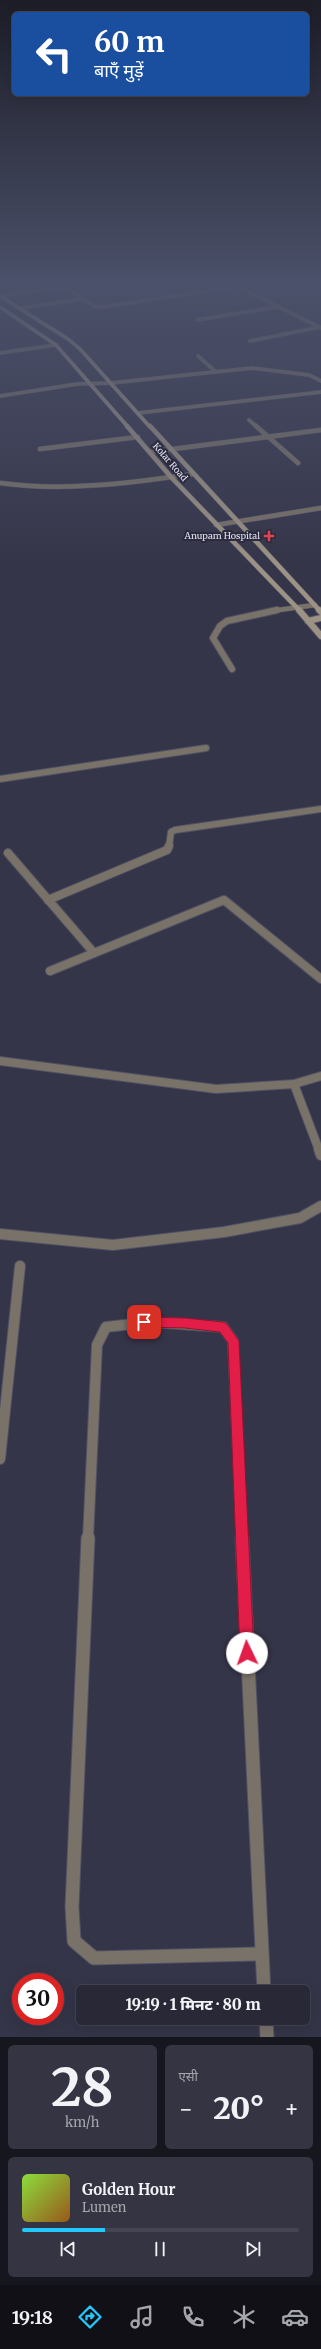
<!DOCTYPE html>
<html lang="hi">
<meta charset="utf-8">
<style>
body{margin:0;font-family:Merriweather,"Noto Sans Devanagari",serif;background:#343442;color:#f1f3f6;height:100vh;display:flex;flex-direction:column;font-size:15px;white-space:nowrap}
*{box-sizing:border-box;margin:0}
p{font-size:13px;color:#a5a6ad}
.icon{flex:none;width:22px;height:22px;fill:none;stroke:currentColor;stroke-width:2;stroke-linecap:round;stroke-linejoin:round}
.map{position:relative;height:2037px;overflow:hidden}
.panel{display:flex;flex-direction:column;gap:8px;padding:8px;background:#16161e;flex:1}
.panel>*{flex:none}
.banner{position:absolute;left:12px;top:12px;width:297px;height:84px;border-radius:6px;box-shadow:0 4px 16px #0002,0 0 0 1px #444452;background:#1a4fa0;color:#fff;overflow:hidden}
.speed{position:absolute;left:12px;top:1973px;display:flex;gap:8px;font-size:20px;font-weight:700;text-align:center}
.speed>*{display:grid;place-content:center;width:52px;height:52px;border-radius:50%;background:#282837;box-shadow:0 4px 16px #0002,0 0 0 1px #444452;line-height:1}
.speed .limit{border:6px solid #d22;background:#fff;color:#111}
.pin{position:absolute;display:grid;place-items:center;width:34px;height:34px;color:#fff;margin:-17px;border-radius:8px;box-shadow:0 2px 6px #0006}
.me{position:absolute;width:44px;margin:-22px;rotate:357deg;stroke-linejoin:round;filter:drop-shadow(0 0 3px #0008)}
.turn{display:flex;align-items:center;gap:14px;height:84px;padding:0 16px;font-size:18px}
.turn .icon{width:52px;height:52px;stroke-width:2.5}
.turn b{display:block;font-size:28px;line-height:34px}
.big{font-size:30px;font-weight:800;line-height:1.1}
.panel .widget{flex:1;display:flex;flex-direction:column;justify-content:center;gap:6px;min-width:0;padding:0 14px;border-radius:6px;background:#343442}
.panel .dial{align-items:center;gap:0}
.dial b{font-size:52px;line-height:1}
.song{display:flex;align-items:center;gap:12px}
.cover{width:48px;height:48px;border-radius:6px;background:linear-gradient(135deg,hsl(90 70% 55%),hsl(30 70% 35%))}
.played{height:4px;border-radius:2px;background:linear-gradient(90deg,#22c9fd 30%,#444452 30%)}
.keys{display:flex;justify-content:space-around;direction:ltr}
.heat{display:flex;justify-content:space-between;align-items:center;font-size:22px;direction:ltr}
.panel .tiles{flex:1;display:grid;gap:8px;grid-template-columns:1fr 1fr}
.widget:last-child{grid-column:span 2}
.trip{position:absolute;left:76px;top:1985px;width:234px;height:40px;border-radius:6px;background:#282837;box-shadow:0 4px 16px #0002,0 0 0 1px #444452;font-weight:800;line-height:40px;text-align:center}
.tab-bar{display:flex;height:64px;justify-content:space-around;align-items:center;background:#101016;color:#a5a6ad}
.tab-bar .icon{width:28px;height:28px}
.tab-bar .selected{color:#22c9fd}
.tab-bar b{font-size:18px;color:#f1f3f6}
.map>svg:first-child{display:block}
</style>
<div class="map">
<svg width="321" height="2037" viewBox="0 0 321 2037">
<rect width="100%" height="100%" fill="#353549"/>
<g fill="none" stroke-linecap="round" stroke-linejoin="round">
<defs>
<g id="lane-far1">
<polyline points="40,449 138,437"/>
<path d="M 0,483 C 65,492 128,483 193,474"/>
<polyline points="271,611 315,605"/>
</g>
<polyline id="lane" points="232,669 213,638 220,626 227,621 277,610"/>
<g id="street-far5">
<polyline points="237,286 321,328"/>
<polyline points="65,287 94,306 103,307 257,283"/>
<polyline points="0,296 89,283"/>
<polyline points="20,308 83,299"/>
<polyline points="197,320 276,307"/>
<polyline points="250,341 320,327"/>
<polyline points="0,353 56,345"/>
<polyline points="198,356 216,372"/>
<polyline points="0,396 77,384 111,383 252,368 309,375 321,381"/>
<polyline points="138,413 321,392"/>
<polyline points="249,420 257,427"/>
</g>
<g id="street-far4">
<polyline points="256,426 298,463"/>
<polyline points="150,452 321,430"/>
<polyline points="216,525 321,508"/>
</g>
<g id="street-far3">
<polyline points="0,779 206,748"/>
<polyline points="169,847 171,832 175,830 321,809"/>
</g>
<g id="street-far2">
<polyline points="8,853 94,953"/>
<polyline points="48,900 167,850 169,846"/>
<polyline points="50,971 224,900 321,979"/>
<polyline points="0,1061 216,1089 294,1084 321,1076"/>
<polyline points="294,1084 319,1150"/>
</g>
<g id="street-far1">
<polyline points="319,1149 321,1155"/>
<polyline points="0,1234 113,1245 224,1232 300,1218 321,1206"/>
<polyline points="0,1459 20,1266"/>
<polyline points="88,1539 97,1345 106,1327 150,1322 223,1327 233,1341 242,1539"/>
</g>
<g id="street">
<polyline points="88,1538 72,1907 74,1941 94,1958 261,1954"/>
<polyline points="242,1538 264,1992"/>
<polyline points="266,2018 267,2037"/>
</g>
<g id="secondary-far2">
<polyline points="0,296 68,339 80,349 150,427"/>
<polyline points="0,307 56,345 128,427"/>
</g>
<g id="secondary-far1">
<polyline points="127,426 171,477 300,611"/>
<polyline points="150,426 320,611"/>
</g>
<g id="secondary">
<polyline points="299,610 321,636"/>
<polyline points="319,610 321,612"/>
<polyline points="308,621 321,618"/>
</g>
</defs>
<use href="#lane-far1" stroke="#515164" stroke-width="5.5"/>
<use href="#lane" stroke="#515164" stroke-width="8"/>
<use href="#street-far5" stroke="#515164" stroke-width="4.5"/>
<use href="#street-far4" stroke="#515164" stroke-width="5.5"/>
<use href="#street-far3" stroke="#515164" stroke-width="8"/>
<use href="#street-far2" stroke="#515164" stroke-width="10"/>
<use href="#street-far1" stroke="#515164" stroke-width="12"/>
<use href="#street" stroke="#515164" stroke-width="15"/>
<use href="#secondary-far2" stroke="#515164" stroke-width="4.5"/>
<use href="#secondary-far1" stroke="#515164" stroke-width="5.5"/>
<use href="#secondary" stroke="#515164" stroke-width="8"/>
<use href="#lane-far1" stroke="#797269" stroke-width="4.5"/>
<use href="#lane" stroke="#797269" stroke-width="6"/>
<use href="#street-far5" stroke="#797269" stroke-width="3.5"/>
<use href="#street-far4" stroke="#797269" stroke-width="4.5"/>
<use href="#street-far3" stroke="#797269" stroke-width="6"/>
<use href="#street-far2" stroke="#797269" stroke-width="8"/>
<use href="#street-far1" stroke="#797269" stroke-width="10"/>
<use href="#street" stroke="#797269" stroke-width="13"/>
<use href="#secondary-far2" stroke="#9d9385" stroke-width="3.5"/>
<use href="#secondary-far1" stroke="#9d9385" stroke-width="4.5"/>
<use href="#secondary" stroke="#9d9385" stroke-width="6"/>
</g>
<linearGradient id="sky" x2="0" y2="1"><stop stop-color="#1d1d28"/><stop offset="0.5" stop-color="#4b516a"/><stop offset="1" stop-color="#4b516a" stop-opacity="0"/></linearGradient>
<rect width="321" height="568" fill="url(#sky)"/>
<polygon fill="#e11d48" stroke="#92132f" points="144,1317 185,1318 223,1322 227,1324 239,1341 254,1653 252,1657 247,1659 242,1657 240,1653 228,1343 220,1332 185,1328 144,1327 139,1322"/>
<path fill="#e0444e" stroke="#2b2a3e" stroke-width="1.5" d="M267 530h4v4h4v4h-4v4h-4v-4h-4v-4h4z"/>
<g text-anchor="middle" stroke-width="4" stroke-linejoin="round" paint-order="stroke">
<g font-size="9" fill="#e2e2ef" stroke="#2b2a3e">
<text transform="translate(170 462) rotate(49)" y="3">Kolar Road</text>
</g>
<g font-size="9" fill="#e2e2ef" stroke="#2b2a3e" text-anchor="end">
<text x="260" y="539">Anupam Hospital</text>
</g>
</g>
</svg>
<div class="speed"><div class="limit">30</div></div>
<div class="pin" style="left:144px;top:1322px;background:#d93025"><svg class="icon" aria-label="arrive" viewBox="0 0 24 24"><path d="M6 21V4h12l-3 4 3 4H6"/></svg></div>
<svg class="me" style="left:247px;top:1653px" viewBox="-20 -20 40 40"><circle r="19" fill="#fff"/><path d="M0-13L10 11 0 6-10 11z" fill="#e11d48"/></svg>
<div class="trip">19:19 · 1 मिनट · 80 m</div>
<div class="banner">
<div class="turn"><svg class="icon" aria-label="left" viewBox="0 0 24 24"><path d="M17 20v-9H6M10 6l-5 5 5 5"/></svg><div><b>60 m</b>बाएँ मुड़ें</div></div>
</div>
</div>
<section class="panel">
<div class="tiles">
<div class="widget dial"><b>28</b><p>km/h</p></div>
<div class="widget"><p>एसी</p>
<div class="heat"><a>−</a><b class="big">20°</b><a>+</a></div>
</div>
<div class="widget">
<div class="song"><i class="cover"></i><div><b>Golden Hour</b><p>Lumen</p></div></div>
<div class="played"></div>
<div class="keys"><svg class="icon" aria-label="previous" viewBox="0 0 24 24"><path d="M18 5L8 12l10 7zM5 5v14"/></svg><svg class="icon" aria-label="pause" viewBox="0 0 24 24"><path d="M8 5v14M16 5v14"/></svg><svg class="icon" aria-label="next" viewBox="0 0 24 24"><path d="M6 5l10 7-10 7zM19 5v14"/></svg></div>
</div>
</div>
</section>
<nav class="tab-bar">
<b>19:18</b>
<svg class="icon selected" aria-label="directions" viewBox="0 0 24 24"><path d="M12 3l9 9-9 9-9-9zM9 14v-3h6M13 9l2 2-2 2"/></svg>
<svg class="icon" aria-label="music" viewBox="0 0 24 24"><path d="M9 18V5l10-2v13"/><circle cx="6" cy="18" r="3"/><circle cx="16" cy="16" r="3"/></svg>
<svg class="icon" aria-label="phone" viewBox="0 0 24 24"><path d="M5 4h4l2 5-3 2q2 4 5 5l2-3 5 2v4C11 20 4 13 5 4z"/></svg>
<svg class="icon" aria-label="climate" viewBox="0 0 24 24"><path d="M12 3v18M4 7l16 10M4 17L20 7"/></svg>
<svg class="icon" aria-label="car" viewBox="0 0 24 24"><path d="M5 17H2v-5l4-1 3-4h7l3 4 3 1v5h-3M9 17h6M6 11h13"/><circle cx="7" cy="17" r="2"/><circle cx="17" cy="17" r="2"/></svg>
</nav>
